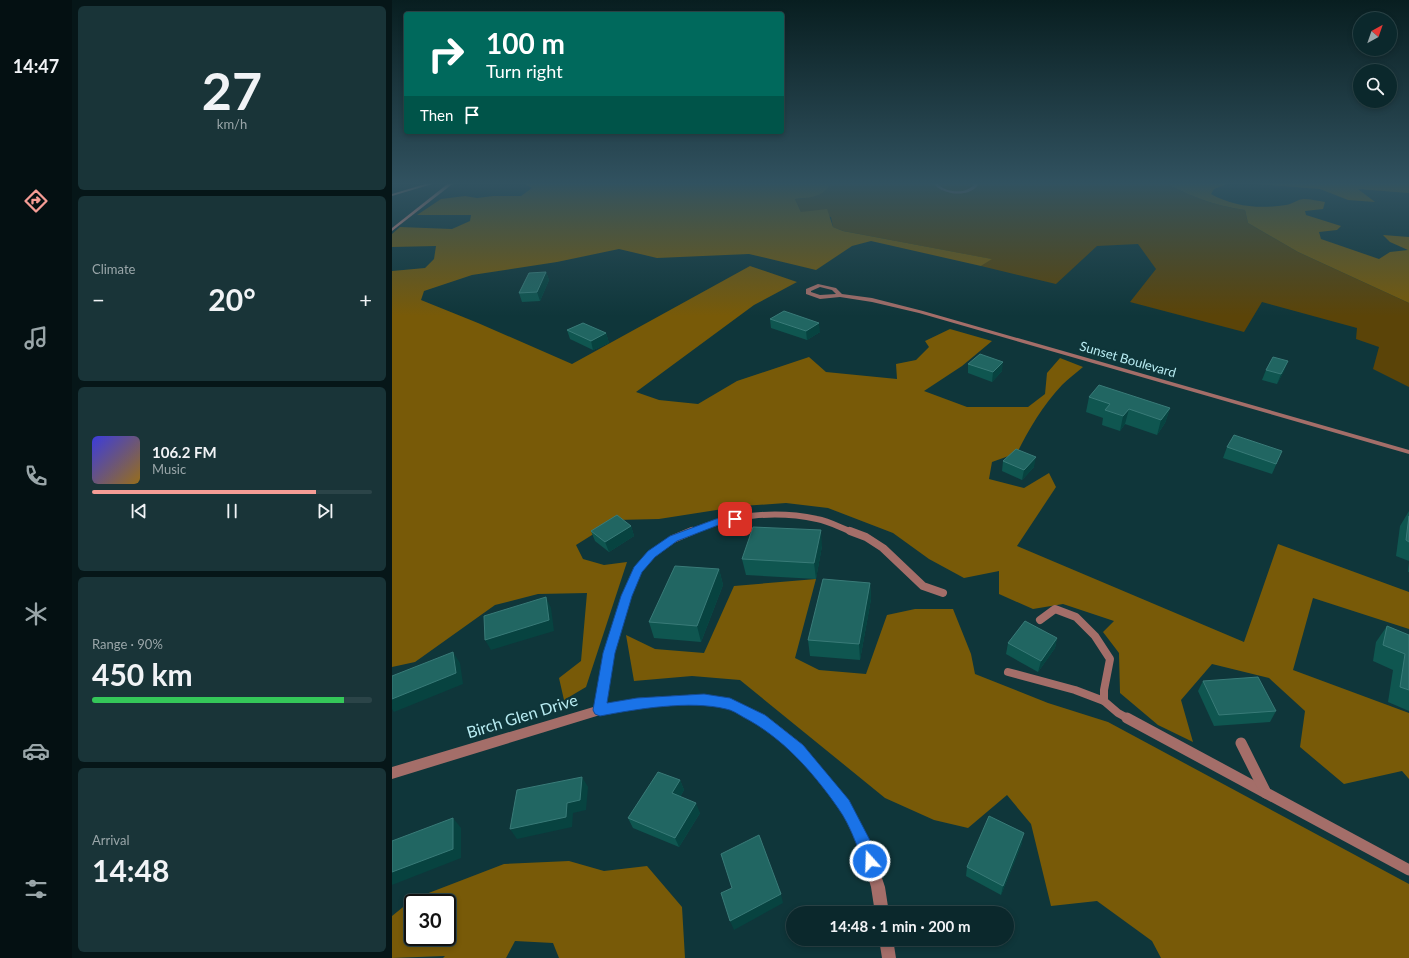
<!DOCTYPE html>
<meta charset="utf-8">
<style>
body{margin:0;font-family:Lato,sans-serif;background:#193438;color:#f1f3f6;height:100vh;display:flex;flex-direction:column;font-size:15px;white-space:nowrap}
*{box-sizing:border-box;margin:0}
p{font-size:13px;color:#9aa6a9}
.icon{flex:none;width:22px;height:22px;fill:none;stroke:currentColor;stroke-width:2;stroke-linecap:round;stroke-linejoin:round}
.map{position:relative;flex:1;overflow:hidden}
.drawer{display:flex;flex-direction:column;gap:6px;padding:6px;background:#061618;width:320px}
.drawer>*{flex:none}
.top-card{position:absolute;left:12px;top:12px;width:380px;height:122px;border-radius:4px;box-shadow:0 2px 6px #0003,0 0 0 1px #2b4448;background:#00695c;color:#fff;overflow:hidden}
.needle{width:26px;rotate:40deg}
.fabs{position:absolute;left:961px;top:12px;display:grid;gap:8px}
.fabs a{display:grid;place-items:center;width:44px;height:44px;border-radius:50%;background:#0b282c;box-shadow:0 2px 6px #0003,0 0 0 1px #2b4448;font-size:20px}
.speed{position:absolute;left:12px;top:894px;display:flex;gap:8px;font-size:20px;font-weight:700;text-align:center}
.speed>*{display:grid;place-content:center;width:52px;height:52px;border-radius:50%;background:#0b282c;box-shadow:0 2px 6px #0003,0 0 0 1px #2b4448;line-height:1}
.speed .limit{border:2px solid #111;border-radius:6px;background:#fff;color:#111}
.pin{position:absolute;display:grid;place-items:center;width:34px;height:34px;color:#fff;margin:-17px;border-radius:8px;box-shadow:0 2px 6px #0006}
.me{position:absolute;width:44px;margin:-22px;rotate:340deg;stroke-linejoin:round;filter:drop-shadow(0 0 3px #0008)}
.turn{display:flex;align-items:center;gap:14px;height:84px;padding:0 16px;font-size:18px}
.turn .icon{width:52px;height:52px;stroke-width:2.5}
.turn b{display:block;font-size:28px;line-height:34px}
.then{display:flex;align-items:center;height:38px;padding:0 16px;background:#0003;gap:8px;font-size:15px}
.big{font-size:30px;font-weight:700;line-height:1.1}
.drawer .widget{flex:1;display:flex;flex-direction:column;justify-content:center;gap:6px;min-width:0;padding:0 14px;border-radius:6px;background:#193438}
.drawer .dial{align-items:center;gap:0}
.dial b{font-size:52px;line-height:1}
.song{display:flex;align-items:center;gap:12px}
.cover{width:48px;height:48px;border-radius:6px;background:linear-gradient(135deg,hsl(240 70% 55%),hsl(40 70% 35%))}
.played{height:4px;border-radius:2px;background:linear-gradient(90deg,#f59c95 80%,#2b4448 80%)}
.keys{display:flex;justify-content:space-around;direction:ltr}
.heat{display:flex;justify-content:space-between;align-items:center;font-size:22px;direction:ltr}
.charge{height:6px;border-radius:3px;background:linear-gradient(90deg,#34c759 90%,#2b4448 0)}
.trip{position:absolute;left:394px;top:906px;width:228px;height:40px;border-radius:20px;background:#0b282c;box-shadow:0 2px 6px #0003,0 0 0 1px #2b4448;font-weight:700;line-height:40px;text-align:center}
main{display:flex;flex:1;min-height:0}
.tab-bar{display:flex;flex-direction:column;width:72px;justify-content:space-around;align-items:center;background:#041012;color:#9aa6a9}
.tab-bar .icon{width:28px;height:28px}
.tab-bar .on{color:#f59c95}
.tab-bar b{font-size:18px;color:#f1f3f6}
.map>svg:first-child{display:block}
</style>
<main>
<nav class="tab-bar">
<b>14:47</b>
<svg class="icon on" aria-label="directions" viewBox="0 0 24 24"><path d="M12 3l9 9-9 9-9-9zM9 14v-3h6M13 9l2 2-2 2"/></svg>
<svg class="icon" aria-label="music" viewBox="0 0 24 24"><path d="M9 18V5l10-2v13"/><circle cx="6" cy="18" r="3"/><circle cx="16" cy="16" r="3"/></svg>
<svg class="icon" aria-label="phone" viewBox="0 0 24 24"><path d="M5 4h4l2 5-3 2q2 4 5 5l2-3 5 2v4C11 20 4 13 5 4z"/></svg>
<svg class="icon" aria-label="climate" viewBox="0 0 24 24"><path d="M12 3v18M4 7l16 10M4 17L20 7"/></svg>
<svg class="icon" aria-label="car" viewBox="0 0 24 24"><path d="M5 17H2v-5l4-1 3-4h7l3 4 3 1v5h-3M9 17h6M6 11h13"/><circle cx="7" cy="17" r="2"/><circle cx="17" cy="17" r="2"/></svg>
<svg class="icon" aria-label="filters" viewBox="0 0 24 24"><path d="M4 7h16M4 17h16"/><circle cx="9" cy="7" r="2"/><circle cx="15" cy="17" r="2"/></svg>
</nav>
<section class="drawer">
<div class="widget dial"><b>27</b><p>km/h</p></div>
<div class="widget"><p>Climate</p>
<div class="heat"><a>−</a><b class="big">20°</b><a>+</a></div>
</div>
<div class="widget">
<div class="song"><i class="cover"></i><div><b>106.2 FM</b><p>Music</p></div></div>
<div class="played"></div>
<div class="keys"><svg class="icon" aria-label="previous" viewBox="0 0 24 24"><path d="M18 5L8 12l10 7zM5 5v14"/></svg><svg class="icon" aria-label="pause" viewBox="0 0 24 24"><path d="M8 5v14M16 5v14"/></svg><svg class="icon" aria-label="next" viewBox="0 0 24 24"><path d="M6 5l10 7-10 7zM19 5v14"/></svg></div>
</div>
<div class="widget"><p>Range · 90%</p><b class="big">450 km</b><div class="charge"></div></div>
<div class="widget"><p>Arrival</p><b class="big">14:48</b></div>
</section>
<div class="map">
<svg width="1017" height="958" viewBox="0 0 1017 958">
<rect width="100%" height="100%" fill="#0f363a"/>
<path fill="#5b4408" d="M 438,182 L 771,182 C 801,197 820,205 853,210 L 856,223 L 906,252 L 1017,303 L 1017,387 L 981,369 L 987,347 L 964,339 L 965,328 L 870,302 L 852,332 L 738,302 L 764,269 L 746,244 L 705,246 L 664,284 L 589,266 L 599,259 L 451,231 L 441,227 L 439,217 L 409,212 L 403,199 L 414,198 L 437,186 Z"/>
<g fill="#785a08" fill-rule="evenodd">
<path d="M 130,182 L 438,182 C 435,197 415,198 403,199 L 409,212 L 435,209 L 441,227 L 451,231 L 600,259 L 589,266 L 479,241 L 460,246 L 424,270 L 357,254 L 265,258 L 227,249 L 165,262 L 80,275 L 32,291 L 29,300 L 86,323 L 180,364 L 358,266 L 405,282 L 362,305 L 244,392 L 267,400 L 306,404 L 345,381 L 417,357 L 434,372 L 505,379 L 504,364 L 524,360 L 537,347 L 533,341 L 558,329 L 600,341 L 570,366 L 532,391 L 575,407 L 636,407 L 653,394 L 655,373 L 668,358 L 691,367 C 684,373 676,379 670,385 C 651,405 637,429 625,453 L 600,462 L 597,479 L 632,488 L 657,473 L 664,487 L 625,546 L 852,642 L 886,544 L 1017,592 L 1017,629 L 921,598 L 901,670 L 1017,713 L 1017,779 L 1010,771 L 952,784 L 908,747 L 913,711 L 877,678 L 820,664 L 789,700 L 801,742 L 766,725 L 728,693 L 727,653 L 711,632 L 722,621 L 671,604 L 641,609 L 607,594 L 607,571 L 572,578 L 537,559 L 501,533 L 436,508 L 394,503 L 350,506 L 267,519 L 224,520 L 184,545 L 191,559 L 212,565 L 235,562 L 194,687 L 172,700 L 167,678 L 189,661 L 195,593 L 146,594 L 103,605 L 23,662 L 0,667 L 0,271 L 33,268 L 42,259 L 44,246 L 0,247 L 0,234 L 8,227 L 60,229 L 78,221 L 79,215 L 25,215 L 49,199 L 73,196 L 85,198 L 101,196 L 129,196 L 140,188 Z"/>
<path d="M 771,182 L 840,182 L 822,189 L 819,194 C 842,207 868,209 894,205 C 900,204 906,199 912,199 C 919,199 926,201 933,202 L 931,209 L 913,211 L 914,215 L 949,226 L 945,230 L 927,232 L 929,239 L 987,259 L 998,252 L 1016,250 L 998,242 L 991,235 L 1017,237 L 1017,303 L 906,252 L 856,223 L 853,210 C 820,205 801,197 771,182 Z"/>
<polygon points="841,182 1017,182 1017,193 966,189 983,202 956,200 928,189"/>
<polygon points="424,579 403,658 427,670 474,674 495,615 523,609 561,609 579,654 583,674 656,703 716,722 1017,884 1017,958 769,958 760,941 705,901 659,906 639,824 615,795 576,828 542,820 493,798 348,680 300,676 242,681 234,635 263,649 312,653 342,586"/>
<path d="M 177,861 L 212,871 L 255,866 L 290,907 L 293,958 L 167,958 L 161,943 L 123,941 L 114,958 L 51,958 L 53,956 L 0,958 L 0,916 L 21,899 L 112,864 ZM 21,903 L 55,903 L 55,937 L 21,937 Z"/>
</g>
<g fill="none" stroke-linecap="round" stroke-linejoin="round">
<path stroke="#a46e69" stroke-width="6" d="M 298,532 C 337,515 383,510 425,519 C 437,521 449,528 460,532"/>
<g stroke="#a46e69" stroke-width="8">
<polyline points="458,531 474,537 491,548 531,586 551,593"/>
<polyline points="648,620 663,609 684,617 703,636 718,659 712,690 712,701 726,713 737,719"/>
<polyline points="616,672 683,690 712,701"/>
<polyline points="208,710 217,653 234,595 246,570 260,554 281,539 300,531"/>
</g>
<g stroke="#a46e69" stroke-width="11">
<polyline points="735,718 1017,870"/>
<polyline points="849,743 874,793"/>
</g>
<g fill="#a46e69" fill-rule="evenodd">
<path d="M 544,182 L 548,182 L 546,184 C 554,193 574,194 582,185 L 579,182 L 583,182 L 586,185 C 577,198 551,195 542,184 Z"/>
<path d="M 426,284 L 444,288 L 450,294 L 480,298 L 531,311 L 1017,450 L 1017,454 L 527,313 L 480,302 L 448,297 L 428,299 L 414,294 L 414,289 ZM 428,287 L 440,290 L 444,294 L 428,295 L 419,292 L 419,291 Z"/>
<polygon points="312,694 338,699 373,715 411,745 456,800 480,848 493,887 497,913 483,913 479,887 468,850 448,808 403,753 365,723 336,708 312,704 245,708 208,715 0,779 0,767 208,705 245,698"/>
<polygon points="487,939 501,939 504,958 490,958"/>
</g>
<g fill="#e68f88" fill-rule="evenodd">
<polygon points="40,182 47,182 0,196 0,194"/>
<polygon points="58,182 63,182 0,231 0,228"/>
</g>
</g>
<g fill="#0f5650">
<polygon points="154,272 157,280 148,301 130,302 127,293"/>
<polygon points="378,319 428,332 415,340 379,328"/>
<polygon points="175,330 214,333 217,343 201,350 178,339"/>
<polygon points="896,361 892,371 885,384 870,380 874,370"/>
<polygon points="576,364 610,371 600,382 576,373"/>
<polygon points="697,397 778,408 773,423 765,435 733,424 728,431 710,425 711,418 694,412"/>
<polygon points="835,447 890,451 880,474 831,458"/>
<polygon points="611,461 642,467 630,480 610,471"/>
<polygon points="1017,511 1017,561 1004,556 1008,526"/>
<polygon points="239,526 242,536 217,552 203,541 199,531"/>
<polygon points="430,546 424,579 354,575 350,559"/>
<polygon points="1017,562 1017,572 1016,572"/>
<polygon points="327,569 331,585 309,642 262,638 257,622"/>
<polygon points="478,583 479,599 468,660 418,656 416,640"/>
<polygon points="995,626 1017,635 1017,711 996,702 1001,670 981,661 984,642"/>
<polygon points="665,638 663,648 646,672 614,654 616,643"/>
<polygon points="811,681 884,711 878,722 822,726 806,691"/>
<polygon points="288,780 292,790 288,797 308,813 287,847 241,828 236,818"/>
<polygon points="630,843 609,895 574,876 575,867"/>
</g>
<g fill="#074340">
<polygon points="154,272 157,280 148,301 145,292"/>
<polygon points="427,323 428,332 415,340 414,331"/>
<polygon points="214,333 217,343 201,350 199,341"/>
<polygon points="896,361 892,371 885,384 889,374"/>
<polygon points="611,362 610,371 600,382 601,372"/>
<polygon points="778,408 773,423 765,435 769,420"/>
<polygon points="737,409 733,424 728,431 731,416"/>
<polygon points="644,457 642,467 630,480 632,470"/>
<polygon points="239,526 242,536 217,552 213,542"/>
<polygon points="429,530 430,546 424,579 422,563"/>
<polygon points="327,569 331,585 309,642 305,626"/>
<polygon points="478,583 479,599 468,660 467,644"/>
<polygon points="154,597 159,608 162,631 99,650 93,640"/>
<polygon points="665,638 663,648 646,672 649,661"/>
<polygon points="61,652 68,663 71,684 2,712 0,709 0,699"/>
<polygon points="190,777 196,787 194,810 181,813 180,827 125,839 118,829 175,803"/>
<polygon points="288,780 292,790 284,803 280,793"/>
<polygon points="304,803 308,813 287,847 283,838"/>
<polygon points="61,818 69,828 69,858 0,885 0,872"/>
<polygon points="632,833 630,843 609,895 611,886"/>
<polygon points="389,894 391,903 342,930 338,921"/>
</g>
<g fill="#216662" stroke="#397b78">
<polygon points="154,272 145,292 127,293 137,273"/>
<polygon points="392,311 427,323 414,331 378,319"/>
<polygon points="191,323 214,333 199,341 175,330"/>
<polygon points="588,354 611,362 601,372 576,364"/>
<polygon points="881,357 896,361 889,374 874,370"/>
<polygon points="707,385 778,408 769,420 737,409 731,416 713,410 718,404 697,397"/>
<polygon points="842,435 890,451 884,464 835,447"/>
<polygon points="624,449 644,457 632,470 611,461"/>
<polygon points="225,515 239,526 213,542 199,531"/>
<polygon points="1017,516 1017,542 1014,540"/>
<polygon points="361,527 429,530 422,563 350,559"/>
<polygon points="283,566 327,569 305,626 257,622"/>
<polygon points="431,579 478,583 467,644 416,640"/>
<polygon points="154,597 157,620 93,640 92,616"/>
<polygon points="633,621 665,638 649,661 616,643"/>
<polygon points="995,626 1017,635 1017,690 1008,687 1013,654 991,645"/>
<polygon points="61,652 64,673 0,699 0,676"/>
<polygon points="866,677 884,711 827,715 811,681"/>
<polygon points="266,772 288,780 280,793 304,803 283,838 236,818"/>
<polygon points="190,777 188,800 175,803 174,817 118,829 125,790"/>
<polygon points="597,816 632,833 611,886 575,867"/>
<polygon points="61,818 61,849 0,872 0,841"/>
<polygon points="367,835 389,894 338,921 329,893 340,888 329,854"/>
</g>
<linearGradient id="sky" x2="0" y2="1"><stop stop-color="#081e20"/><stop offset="0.58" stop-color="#315260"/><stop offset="1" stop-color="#315260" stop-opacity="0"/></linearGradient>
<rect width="1017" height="316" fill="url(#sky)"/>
<path fill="#1a73e8" stroke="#114b97" d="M 343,515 L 346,516 L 347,519 L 346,521 L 329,524 L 285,541 L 263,557 L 250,572 L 240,596 L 223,653 L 215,703 L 245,698 L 312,694 L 338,698 L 373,715 L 411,745 L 457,800 L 482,848 L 486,861 L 484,866 L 478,868 L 473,866 C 465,847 459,826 446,808 C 421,772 390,737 351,717 C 346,714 340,710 334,709 C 298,700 245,709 208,716 L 203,714 L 201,710 L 211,653 L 229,596 L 242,567 L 256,551 L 278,536 L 324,519 Z"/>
<g text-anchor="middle" stroke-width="4" stroke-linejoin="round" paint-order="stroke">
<g font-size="13" fill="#b8ecf2" stroke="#0f363a">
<text transform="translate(736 359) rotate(16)" y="5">Sunset Boulevard</text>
</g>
<g font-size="16" fill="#b8ecf2" stroke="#0f363a">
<text transform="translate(130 716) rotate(-17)" y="6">Birch Glen Drive</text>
</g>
</g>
</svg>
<div class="fabs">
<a><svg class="needle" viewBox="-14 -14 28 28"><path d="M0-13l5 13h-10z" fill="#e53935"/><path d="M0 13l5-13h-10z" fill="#9aa6a9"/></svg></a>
<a><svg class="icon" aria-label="search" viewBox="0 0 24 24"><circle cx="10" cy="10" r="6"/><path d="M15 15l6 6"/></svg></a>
</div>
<div class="speed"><div class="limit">30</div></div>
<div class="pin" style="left:343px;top:519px;background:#d93025"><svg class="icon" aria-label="arrive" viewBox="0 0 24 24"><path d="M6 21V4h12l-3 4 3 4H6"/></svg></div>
<svg class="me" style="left:478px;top:861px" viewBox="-20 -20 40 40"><circle r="17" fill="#1a73e8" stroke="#fff" stroke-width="3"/><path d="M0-11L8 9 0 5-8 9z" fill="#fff"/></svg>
<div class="trip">14:48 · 1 min · 200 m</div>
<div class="top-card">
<div class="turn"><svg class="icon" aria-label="right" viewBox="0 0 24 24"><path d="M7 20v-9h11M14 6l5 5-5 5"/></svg><div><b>100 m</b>Turn right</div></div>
<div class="then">Then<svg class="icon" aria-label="arrive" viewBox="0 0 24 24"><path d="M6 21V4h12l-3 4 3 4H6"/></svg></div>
</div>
</div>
</main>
